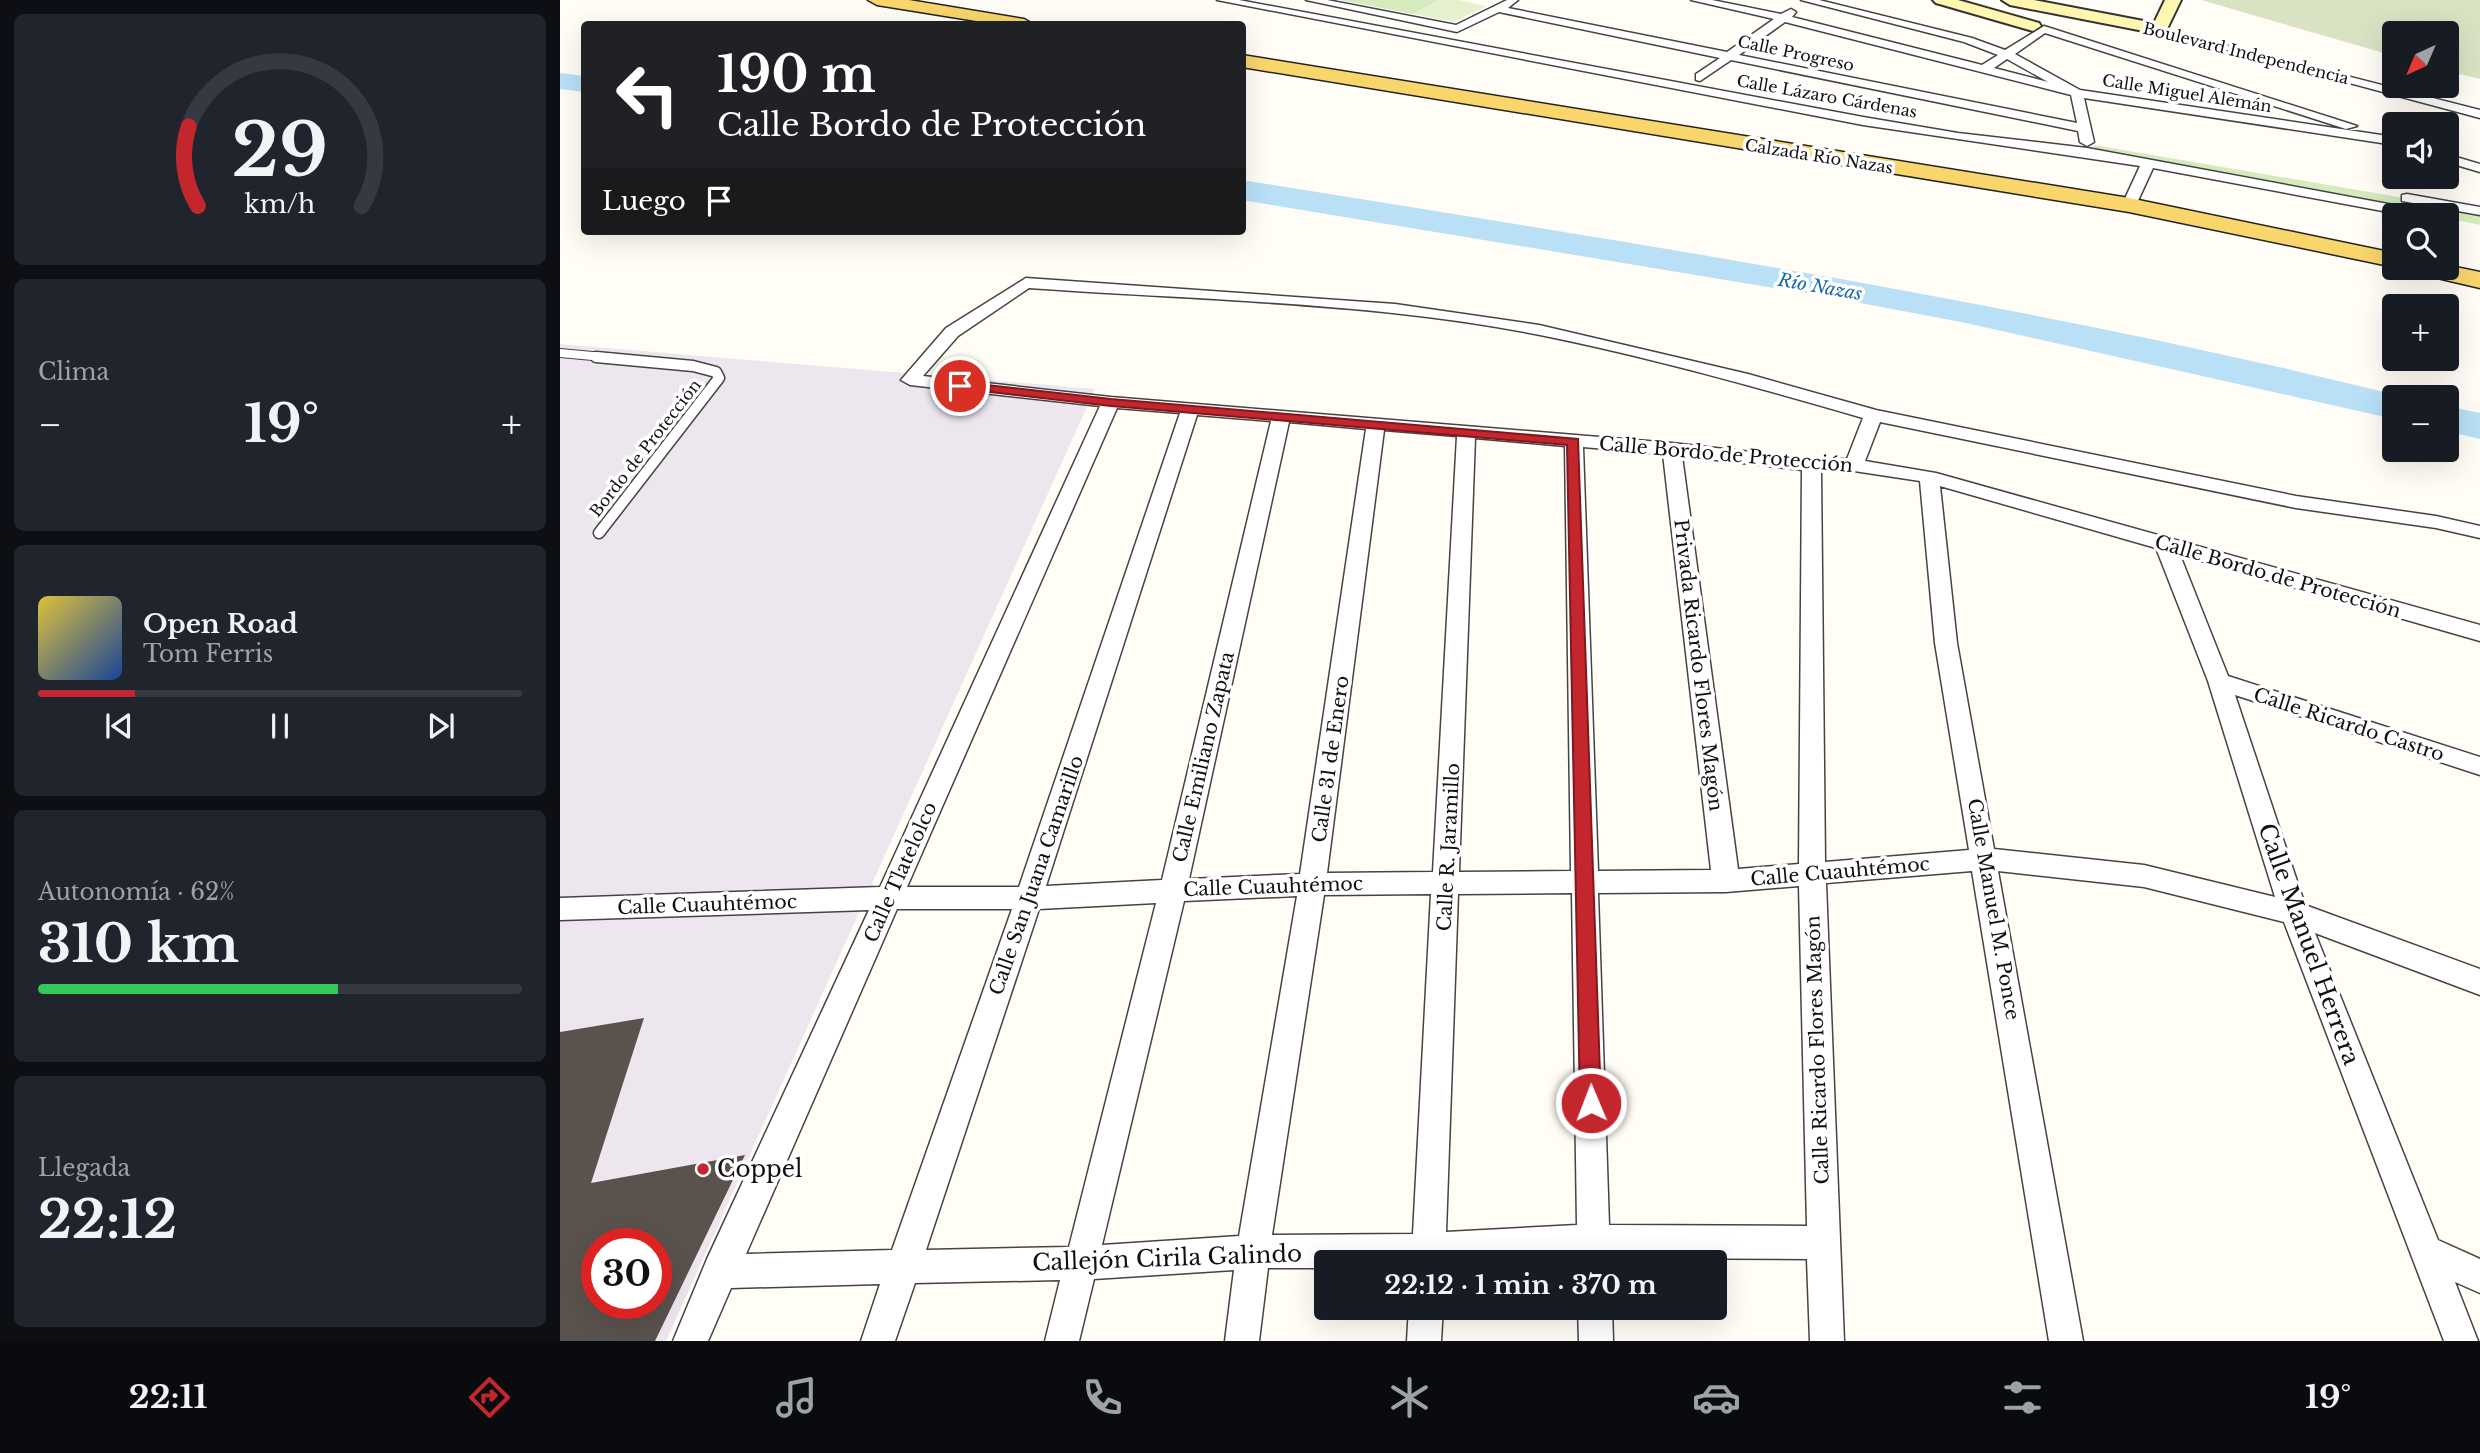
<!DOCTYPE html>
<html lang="es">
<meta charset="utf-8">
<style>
body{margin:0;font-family:"Libre Baskerville",serif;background:#20242c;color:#f1f3f6;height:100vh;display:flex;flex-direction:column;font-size:26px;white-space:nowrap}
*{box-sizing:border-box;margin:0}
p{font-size:23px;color:#9ea1a6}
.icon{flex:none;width:38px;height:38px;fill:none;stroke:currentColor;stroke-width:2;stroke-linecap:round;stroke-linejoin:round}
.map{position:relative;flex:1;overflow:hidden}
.sheet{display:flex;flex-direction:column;gap:14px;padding:14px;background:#0d0f14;width:560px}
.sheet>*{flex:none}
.banner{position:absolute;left:21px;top:21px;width:665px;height:214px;border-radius:7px;box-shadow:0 7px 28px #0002;background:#202124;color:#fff;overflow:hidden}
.needle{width:46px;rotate:224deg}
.tools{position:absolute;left:1822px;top:21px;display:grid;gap:14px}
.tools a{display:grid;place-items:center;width:77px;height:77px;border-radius:7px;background:#171b24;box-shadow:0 7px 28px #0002;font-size:35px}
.speed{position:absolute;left:21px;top:1228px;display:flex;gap:14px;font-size:35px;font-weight:700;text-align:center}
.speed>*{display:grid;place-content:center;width:91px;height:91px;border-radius:50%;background:#171b24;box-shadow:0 7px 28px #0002;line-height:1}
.speed .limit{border:10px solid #d22;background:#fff;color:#111}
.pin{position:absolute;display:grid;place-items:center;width:60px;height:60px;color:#fff;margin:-30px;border:4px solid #fff;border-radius:50%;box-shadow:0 2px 7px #0007}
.me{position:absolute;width:77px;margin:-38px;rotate:359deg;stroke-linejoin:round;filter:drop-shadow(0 0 5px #0008)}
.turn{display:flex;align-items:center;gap:24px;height:147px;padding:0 21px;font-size:32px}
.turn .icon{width:91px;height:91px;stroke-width:2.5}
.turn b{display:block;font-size:49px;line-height:60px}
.then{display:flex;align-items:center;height:66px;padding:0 21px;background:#0003;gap:14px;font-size:26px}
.big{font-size:52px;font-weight:700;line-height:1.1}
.sheet .tile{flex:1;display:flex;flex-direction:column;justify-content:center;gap:10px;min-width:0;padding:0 24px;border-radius:10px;background:#20242c}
.sheet .dial{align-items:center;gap:0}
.dial svg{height:182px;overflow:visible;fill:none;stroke:#363941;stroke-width:7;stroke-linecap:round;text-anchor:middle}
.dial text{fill:#f1f3f6;stroke:none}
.song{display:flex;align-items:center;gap:21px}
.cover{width:84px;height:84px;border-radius:10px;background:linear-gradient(135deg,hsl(50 70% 55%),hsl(220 70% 35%))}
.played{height:7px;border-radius:4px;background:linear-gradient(90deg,#c4262e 20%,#363941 20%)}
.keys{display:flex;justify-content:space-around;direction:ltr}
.heat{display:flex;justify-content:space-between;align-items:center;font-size:38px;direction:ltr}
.charge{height:10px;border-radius:5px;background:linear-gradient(90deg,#34c759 62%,#363941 0)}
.trip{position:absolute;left:754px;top:1250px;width:413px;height:70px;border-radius:7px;background:#171b24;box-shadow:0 7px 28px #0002;font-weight:700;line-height:70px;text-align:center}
.tab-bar{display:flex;height:112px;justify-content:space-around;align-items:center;background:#090b0e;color:#9ea1a6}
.tab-bar .icon{width:49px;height:49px}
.tab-bar .current{color:#c4262e}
.tab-bar b{font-size:32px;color:#f1f3f6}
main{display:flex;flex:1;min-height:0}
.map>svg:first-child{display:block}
</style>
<main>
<section class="sheet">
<div class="tile dial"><svg viewBox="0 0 100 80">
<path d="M14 69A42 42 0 1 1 86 69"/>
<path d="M14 69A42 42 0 0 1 10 34" stroke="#c4262e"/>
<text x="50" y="56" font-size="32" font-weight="700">29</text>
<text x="50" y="72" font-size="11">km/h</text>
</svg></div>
<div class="tile"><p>Clima</p>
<div class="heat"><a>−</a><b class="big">19°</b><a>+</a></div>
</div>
<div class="tile">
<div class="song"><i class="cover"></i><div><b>Open Road</b><p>Tom Ferris</p></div></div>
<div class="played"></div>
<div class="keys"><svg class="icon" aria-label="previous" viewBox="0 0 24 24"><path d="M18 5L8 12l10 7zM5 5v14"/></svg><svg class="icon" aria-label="pause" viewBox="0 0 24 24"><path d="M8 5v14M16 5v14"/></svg><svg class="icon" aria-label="next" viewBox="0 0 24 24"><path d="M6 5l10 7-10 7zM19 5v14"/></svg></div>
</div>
<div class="tile"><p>Autonomía · 62%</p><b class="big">310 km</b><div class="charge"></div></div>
<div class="tile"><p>Llegada</p><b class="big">22:12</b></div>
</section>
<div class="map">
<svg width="1920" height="1341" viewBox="0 0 1920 1341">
<rect width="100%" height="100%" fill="#fffdf5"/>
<path fill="#eee6ef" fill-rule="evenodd" d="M 0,344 L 535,389 L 106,1341 L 0,1341 ZM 37,1244 L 96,1244 L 96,1304 L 37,1304 Z"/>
<g fill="#d5ebbd">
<polygon points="780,0 879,0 853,14"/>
<polygon points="1534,145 1920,211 1920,225 1887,218 1886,215 1870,215 1534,153"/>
</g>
<polygon fill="#d9e3c4" points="1641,0 1920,0 1920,79 1887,71 1886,33 1834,33 1834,56"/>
<polygon fill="#e6f2cf" points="879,0 899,0 926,6 894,22 853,14"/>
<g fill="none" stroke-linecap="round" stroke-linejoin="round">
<g fill="#b9e0f7" fill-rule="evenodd">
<polygon points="0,73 24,76 24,92 0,89"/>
<path d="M 682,180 C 1072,243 1462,302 1845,397 L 1834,397 L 1834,419 L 1406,323 L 1269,297 L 682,200 Z"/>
<polygon points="1886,406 1920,413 1920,439 1886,431"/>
</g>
</g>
<path fill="#5a524d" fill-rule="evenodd" d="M 84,1018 L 31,1183 L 185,1155 L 95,1341 L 0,1341 L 0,1032 ZM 37,1244 L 96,1244 L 96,1304 L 37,1304 Z"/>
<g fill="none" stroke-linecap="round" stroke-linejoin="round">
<defs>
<polyline id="lane-far1" points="0,353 54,358"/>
<polyline id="lane" points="36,357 133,366 156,372 159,378 39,533"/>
<g id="street">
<polygon points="657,0 679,0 1303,117 1398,133 1527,148 1866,211 1873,215 1844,215 1593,168 1576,205 1569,209 1562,205 1580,166 1303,125"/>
<path d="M 746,0 L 767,0 L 896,25 L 947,0 L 958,0 L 948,8 L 1167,52 L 1214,19 L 1131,0 L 1152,0 L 1221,14 L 1231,9 L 1236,12 L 1232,17 L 1422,65 L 1438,55 L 1404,42 L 1241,0 L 1259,0 L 1412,38 L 1445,50 L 1484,26 L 1797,126 L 1786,129 L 1485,33 L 1455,54 L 1520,90 L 1828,136 L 1834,141 L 1828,144 L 1524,98 L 1534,142 L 1527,146 L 1520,142 L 1518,131 L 1171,60 L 1140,81 L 1136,80 L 1136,74 L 1160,58 L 939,12 L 897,32 ZM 1225,22 L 1511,95 L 1517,123 L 1179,55 ZM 1447,59 L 1488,82 L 1434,68 Z"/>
<polygon points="1595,27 1920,110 1920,118 1595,31"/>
<polygon points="1886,154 1920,164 1920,172 1886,162"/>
<polygon points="1847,194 1920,207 1920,215 1842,201 1842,195"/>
<path d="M 466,278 L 835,304 L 979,325 L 1188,374 L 1316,410 L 1736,496 L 1876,516 L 1920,526 L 1920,538 L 1876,528 L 1736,508 L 1320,422 L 1305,461 L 1376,473 L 1920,625 L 1920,641 L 1620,555 L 1668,676 L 1920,757 L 1920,775 L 1675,695 L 1745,905 L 1920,969 L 1920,995 L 1755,933 L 1878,1240 L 1920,1259 L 1920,1293 L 1895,1282 L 1918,1341 L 1884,1341 L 1724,922 L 1584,887 L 1438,871 L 1523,1341 L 1489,1341 L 1412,871 L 1266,883 L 1284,1341 L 1250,1341 L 1247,1259 L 1051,1258 L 1051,1262 L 1017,1262 L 1017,1258 L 957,1262 L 766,1262 L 766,1268 L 708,1268 L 699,1341 L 665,1341 L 674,1270 L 534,1279 L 519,1341 L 485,1341 L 500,1280 L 355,1283 L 335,1341 L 301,1341 L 320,1284 L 171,1288 L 148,1341 L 113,1341 L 147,1259 L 309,910 L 0,920 L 0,898 L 320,887 L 540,406 L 350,385 L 341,380 L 386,328 ZM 469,288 C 637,300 815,302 980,335 C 1089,357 1196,387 1303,418 L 1287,459 L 1252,459 L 1112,443 L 551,397 L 363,376 L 398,336 ZM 557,408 L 620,413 L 459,887 L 347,887 ZM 637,415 L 711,421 L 602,880 L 486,886 ZM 729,422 L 806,429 L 740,874 L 629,879 ZM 824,430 L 897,436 L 873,872 L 767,873 ZM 915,438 L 1005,446 L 1011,871 L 899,872 ZM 1023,447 L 1103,454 L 1151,870 L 1038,871 ZM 1122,456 L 1242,470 L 1239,864 L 1178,869 ZM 1261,471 L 1294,471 L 1360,481 L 1375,643 L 1409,850 L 1265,862 ZM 1380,486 L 1596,548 L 1648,681 L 1715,897 L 1584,865 L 1434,849 L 1397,643 ZM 1239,886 L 1247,1226 L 1049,1225 L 1038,893 L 1166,892 ZM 1012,893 L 1017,1225 L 886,1232 L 898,894 ZM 871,894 L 853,1234 L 712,1235 L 764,895 ZM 737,896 L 679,1236 L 542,1245 L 624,901 ZM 596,903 L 509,1247 L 366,1250 L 479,909 ZM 337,909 L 452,909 L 332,1250 L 186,1254 Z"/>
<polygon points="849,1307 883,1307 881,1341 847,1341"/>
<polygon points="1018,1307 1052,1307 1053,1341 1019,1341"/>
</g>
<g id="secondary">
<polygon points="1373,0 1398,0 1479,23 1481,26 1473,31 1376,3"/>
<polygon points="1442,0 1474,0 1594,23 1605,0 1621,0 1607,29 1599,34 1450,5"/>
</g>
<g id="primary">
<polygon points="308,0 349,0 464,19 473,24 435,24 317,5"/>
<polygon points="682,55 1569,198 1834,253 1834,267 1569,212 682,67"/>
<polygon points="1886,265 1920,272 1920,288 1856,273 1853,268 1886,268"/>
</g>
</defs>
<use href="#lane-far1" stroke="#444" stroke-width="10"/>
<use href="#lane" stroke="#444" stroke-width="13"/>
<use href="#street" stroke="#444" stroke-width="3"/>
<use href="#secondary" stroke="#333" stroke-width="4"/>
<use href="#primary" stroke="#222" stroke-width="3"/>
<use href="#lane-far1" stroke="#fff" stroke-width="8"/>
<use href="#lane" stroke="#fff" stroke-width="10"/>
<use href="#street" fill="#fff" fill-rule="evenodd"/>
<use href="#secondary" fill="#fff6b0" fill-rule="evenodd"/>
<use href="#primary" fill="#f9d66b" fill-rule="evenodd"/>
</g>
<polygon fill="#c4262e" stroke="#7f191e" stroke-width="2" points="400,382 551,399 1018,439 1041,1103 1038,1110 1031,1113 1023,1110 1020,1103 1007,445 551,406 396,388 394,386"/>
<circle fill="#c4262e" stroke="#fff" stroke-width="2.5" cx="143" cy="1169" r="7"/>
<g text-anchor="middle" stroke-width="7" stroke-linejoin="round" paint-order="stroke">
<g font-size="16" fill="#111" stroke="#fff">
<text transform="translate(1236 53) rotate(12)" y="6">Calle Progreso</text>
<text transform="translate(1686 53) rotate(14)" y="6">Boulevard Independencia</text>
<text transform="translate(1627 93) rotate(9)" y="6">Calle Miguel Alemán</text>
<text transform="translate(1267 96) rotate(10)" y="6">Calle Lázaro Cárdenas</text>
<text transform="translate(1259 156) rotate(9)" y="6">Calzada Río Nazas</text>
<text transform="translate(85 448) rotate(-52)" y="6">Bordo de Protección</text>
</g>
<g font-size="18" font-style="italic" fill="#1768a6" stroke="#fff">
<text transform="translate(1260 287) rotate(10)" y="6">Río Nazas</text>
</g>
<g font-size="19" fill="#111" stroke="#fff">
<text transform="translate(1166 454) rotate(5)" y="7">Calle Bordo de Protección</text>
<text transform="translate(1718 576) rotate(16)" y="7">Calle Bordo de Protección</text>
<text transform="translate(1139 665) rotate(83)" y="7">Privada Ricardo Flores Magón</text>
<text transform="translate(1789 724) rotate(18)" y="7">Calle Ricardo Castro</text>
<text transform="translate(643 757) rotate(-77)" y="7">Calle Emiliano Zapata</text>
<text transform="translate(770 759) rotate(-82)" y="7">Calle 31 de Enero</text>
<text transform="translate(888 847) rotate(-87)" y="7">Calle R. Jaramillo</text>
<text transform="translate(1280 871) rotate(-5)" y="7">Calle Cuauhtémoc</text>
<text transform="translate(340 872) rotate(-66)" y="7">Calle Tlatelolco</text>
<text transform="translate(476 875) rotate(-71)" y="7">Calle San Juana Camarillo</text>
<text transform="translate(713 886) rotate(-2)" y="7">Calle Cuauhtémoc</text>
<text transform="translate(147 904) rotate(-2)" y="7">Calle Cuauhtémoc</text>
<text transform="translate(1434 909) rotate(80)" y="7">Calle Manuel M. Ponce</text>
<text transform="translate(1257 1050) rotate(-92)" y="7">Calle Ricardo Flores Magón</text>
</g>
<g font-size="23" fill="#111" stroke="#fff">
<text transform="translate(1749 944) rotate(70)" y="8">Calle Manuel Herrera</text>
<text transform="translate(607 1258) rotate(-2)" y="8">Callejón Cirila Galindo</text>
</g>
<g font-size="23" fill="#111" stroke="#fff" text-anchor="start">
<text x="157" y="1177">Coppel</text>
</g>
</g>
</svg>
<div class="tools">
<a><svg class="needle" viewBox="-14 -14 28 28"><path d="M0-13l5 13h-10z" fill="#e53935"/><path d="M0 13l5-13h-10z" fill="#9ea1a6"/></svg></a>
<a><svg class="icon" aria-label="sound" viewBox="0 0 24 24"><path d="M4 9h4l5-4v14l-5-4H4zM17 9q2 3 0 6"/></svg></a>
<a><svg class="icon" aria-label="search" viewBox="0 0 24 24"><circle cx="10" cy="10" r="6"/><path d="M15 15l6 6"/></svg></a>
<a>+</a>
<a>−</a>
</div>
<div class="speed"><div class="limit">30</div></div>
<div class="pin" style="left:400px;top:386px;background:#d93025"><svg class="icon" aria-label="arrive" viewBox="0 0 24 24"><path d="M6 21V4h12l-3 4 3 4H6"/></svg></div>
<svg class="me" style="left:1031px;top:1103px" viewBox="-20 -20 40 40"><circle r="17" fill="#c4262e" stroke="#fff" stroke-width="3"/><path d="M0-11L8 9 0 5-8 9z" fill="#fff"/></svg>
<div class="trip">22:12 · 1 min · 370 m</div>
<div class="banner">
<div class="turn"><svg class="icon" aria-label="left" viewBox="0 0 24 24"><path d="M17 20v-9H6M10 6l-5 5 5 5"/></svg><div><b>190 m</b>Calle Bordo de Protección</div></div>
<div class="then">Luego<svg class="icon" aria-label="arrive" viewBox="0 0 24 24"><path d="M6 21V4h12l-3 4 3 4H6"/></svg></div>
</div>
</div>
</main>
<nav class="tab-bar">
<b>22:11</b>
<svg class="icon current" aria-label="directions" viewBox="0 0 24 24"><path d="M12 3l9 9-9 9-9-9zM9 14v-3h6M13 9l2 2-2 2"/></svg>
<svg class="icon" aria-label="music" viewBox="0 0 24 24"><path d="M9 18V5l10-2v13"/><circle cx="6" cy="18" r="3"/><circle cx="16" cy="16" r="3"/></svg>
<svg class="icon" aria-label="phone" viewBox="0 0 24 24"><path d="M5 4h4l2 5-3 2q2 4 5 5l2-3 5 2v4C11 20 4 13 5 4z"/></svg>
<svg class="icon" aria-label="climate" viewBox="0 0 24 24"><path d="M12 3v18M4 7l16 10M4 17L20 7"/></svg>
<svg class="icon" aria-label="car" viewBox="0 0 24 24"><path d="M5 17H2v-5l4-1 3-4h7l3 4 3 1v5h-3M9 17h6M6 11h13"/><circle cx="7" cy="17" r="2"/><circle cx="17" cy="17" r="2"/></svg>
<svg class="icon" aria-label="filters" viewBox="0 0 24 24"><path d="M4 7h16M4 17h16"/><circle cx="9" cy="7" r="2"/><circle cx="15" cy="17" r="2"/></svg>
<b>19°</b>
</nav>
